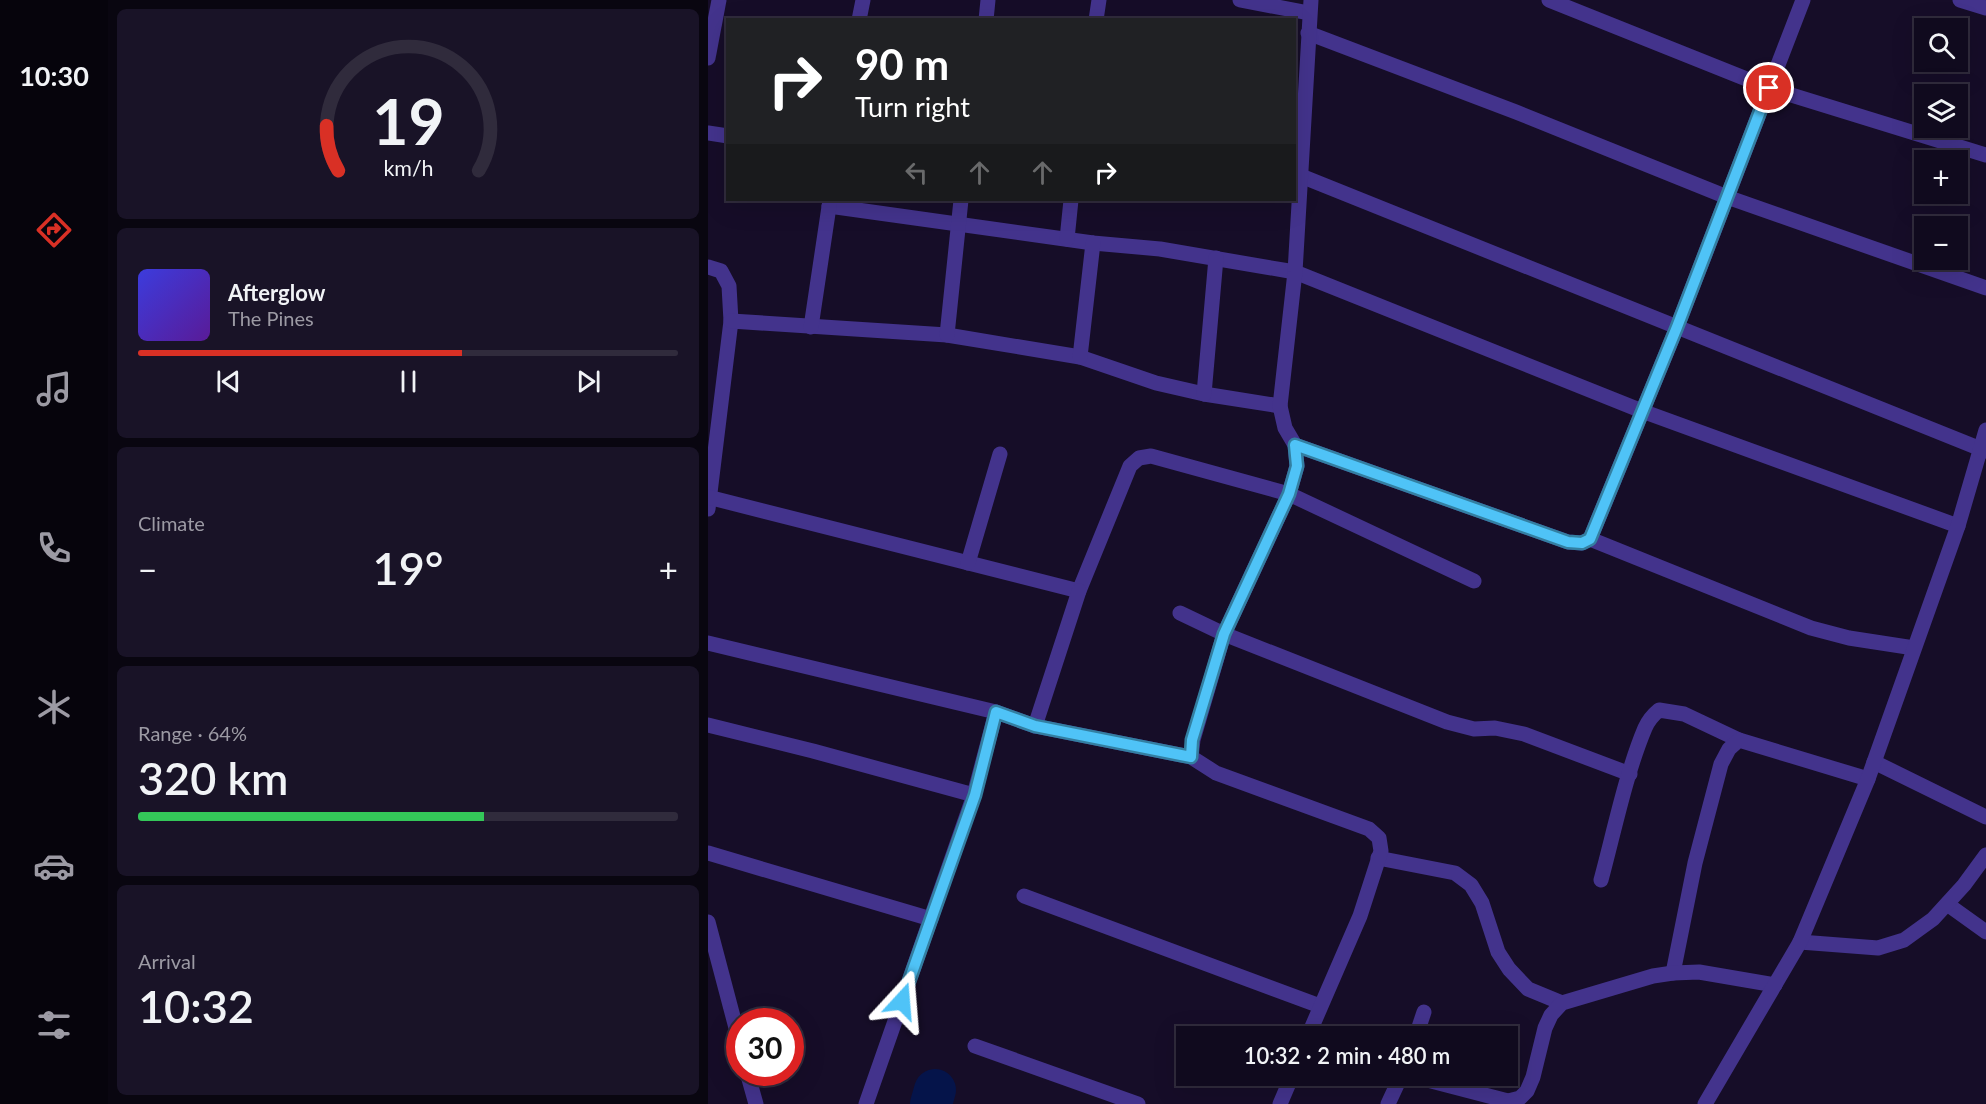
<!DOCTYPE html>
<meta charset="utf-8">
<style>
body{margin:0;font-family:Lato,sans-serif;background:#191327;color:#f1f3f6;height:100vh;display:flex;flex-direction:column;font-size:22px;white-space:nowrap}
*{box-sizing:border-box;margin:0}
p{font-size:20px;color:#9c9aa4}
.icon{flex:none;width:33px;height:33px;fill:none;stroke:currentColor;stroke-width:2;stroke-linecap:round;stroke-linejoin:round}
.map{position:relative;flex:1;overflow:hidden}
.panel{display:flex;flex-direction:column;gap:9px;padding:9px;background:#090610;width:600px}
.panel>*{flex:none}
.hud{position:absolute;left:18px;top:18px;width:570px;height:183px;border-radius:0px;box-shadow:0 6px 24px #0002,0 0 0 2px #302b3c;background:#202124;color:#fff;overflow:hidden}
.controls{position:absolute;left:1206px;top:18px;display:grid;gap:12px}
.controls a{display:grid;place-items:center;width:54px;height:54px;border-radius:0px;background:#100a1e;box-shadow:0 6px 24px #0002,0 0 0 2px #302b3c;font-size:30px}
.speed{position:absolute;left:18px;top:1008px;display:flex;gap:12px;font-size:30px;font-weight:700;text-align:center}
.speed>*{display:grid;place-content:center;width:78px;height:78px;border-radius:50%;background:#100a1e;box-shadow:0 6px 24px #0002,0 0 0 2px #302b3c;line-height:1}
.speed .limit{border:9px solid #d22;background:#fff;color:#111}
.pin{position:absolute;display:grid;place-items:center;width:51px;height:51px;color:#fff;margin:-26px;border:3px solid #fff;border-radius:50%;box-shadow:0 2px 6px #0007}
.me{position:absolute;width:66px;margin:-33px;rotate:19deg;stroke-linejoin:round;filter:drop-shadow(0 0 4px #0008)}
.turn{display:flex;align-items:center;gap:21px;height:126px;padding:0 30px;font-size:27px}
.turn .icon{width:78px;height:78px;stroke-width:2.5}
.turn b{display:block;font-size:42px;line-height:51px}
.lanes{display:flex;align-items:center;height:57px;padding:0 30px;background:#0003;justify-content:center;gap:30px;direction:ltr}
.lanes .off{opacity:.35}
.big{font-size:45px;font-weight:600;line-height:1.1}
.panel .widget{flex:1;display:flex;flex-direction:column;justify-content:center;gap:9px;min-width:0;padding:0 21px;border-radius:9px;background:#191327}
.panel .dial{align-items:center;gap:0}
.dial svg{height:156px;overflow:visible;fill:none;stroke:#302b3c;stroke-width:7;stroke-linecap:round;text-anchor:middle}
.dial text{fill:#f1f3f6;stroke:none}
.song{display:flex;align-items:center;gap:18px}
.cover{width:72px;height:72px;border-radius:9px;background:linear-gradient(135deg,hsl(240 70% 55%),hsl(270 70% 35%))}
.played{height:6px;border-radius:3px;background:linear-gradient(90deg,#d93025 60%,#302b3c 60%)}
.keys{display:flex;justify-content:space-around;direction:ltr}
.heat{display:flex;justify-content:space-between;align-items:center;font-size:33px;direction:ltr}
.charge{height:9px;border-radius:4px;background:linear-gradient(90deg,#34c759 64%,#302b3c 0)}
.trip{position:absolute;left:468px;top:1026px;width:342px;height:60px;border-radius:0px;background:#100a1e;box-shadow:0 6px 24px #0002,0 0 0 2px #302b3c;font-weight:600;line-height:60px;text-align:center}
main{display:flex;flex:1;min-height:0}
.dock{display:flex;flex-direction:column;width:108px;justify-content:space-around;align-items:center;background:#06040c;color:#9c9aa4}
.dock .icon{width:42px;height:42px}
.dock .selected{color:#d93025}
.dock b{font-size:27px;color:#f1f3f6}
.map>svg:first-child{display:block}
</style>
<main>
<nav class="dock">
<b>10:30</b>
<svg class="icon selected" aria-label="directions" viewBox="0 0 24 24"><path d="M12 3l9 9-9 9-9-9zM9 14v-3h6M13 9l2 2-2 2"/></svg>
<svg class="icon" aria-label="music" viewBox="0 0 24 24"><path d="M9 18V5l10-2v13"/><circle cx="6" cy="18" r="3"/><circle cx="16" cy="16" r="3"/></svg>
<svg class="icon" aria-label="phone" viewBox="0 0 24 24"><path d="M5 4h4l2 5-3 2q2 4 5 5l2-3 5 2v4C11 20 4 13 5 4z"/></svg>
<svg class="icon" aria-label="climate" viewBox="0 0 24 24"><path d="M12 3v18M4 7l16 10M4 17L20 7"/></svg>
<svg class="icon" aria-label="car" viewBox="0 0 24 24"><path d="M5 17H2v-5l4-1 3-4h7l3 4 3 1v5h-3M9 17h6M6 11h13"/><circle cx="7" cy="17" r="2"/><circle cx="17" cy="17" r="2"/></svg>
<svg class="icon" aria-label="filters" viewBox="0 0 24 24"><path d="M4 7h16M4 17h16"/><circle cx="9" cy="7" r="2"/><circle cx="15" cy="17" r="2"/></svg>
</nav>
<section class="panel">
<div class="widget dial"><svg viewBox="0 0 100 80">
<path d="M14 69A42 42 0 1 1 86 69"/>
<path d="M14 69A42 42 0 0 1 8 46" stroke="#d93025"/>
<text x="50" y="56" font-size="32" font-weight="700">19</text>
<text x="50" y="72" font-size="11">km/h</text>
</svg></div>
<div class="widget">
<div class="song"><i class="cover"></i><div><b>Afterglow</b><p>The Pines</p></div></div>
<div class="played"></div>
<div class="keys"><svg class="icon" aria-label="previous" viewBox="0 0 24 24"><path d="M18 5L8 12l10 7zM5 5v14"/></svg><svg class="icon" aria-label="pause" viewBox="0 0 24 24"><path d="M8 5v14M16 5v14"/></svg><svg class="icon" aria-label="next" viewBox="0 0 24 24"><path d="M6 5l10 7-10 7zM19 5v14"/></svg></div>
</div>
<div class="widget"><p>Climate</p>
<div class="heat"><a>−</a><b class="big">19°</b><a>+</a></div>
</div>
<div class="widget"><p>Range · 64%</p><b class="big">320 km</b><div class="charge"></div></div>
<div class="widget"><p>Arrival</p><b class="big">10:32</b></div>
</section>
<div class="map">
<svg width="1278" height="1104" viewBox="0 0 1278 1104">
<rect width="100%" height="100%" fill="#160d28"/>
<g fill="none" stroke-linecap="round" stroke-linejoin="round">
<polyline stroke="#05144a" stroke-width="42" points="223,1104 227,1090"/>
<g stroke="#43338c" stroke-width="15">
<polyline points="532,0 601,13"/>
<polyline points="841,0 1061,88 1278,155"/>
<polyline points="1252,0 1278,8"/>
<polyline points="151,20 155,0"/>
<polyline points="278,20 280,0"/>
<polyline points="388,20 391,0"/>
<polyline points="600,33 808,112 1019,197 1278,288"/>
<polyline points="0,58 11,0"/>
<polyline points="0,133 20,136"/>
<polyline points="593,176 1278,451"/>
<polyline points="121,206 385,243 452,249 587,272 934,411 1250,526"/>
<polyline points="359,239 363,200"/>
<polyline points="0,267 13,271 21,286 23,321 0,509"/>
<polyline points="23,321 239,335 372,357 448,383 496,394 572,406"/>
<polyline points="103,327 122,200"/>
<polyline points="239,335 253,200"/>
<polyline points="372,357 385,243"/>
<polyline points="496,394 508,258"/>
<polyline points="587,445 860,542 874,543 882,539 969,327 1095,0"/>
<polyline points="0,497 371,591 422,466 431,458 443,456 581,494 766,581"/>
<polyline points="882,539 1103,628 1141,638 1206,648"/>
<polyline points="260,563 292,454"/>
<polyline points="472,613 516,634 739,722 766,729 787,728 816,734 922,774"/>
<polyline points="0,643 288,712 327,726 483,757"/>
<polyline points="0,725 105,751 266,795"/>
<polyline points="327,726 371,591"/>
<polyline points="1166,762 1278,817"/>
<polyline points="0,853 223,919"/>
<polyline points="670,858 747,873 763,885 774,903 790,952 801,969 820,989 854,1003"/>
<path d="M 893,880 C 906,832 918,773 937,728 C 940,721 945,715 951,710 L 976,714 L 1031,740"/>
<polyline points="316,896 612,1006"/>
<polyline points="1239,904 1278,932"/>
<polyline points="0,922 32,1043"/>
<polyline points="1092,942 1170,948 1196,940 1225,919 1256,885 1278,855"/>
<polyline points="965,973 987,863 1013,764 1021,749 1031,740 1160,779"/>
<polyline points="600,1036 652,916 673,851 671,838 661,829 508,773 483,757 485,740 516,634 581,494 589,466 587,445 577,428 572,406 587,272 603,0"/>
<polyline points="708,1036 716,1012"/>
<polyline points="267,1046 430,1104"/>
<polyline points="39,1072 48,1104"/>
<polyline points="704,1076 800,1101 812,1098 819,1091 825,1077 837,1028 843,1015 854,1003 945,976 965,973 991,972 1067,985"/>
<polyline points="158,1104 266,795 288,712"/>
<polyline points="572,1104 584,1076"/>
<polyline points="680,1104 693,1076"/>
<polyline points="997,1104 1092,942 1160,779 1250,526 1278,430"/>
</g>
</g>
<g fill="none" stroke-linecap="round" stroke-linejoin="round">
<defs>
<polyline id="route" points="194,1001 267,795 288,712 327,726 483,757 484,740 516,634 581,494 589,466 587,445 860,542 874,543 882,539 969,327 1061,88"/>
</defs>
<use href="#route" stroke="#337fa1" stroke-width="15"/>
<use href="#route" stroke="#4fc3f7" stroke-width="10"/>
</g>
</svg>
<div class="controls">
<a><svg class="icon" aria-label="search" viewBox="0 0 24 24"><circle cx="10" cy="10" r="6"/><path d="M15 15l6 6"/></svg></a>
<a><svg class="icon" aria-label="layers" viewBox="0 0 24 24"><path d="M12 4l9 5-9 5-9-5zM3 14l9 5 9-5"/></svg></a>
<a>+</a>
<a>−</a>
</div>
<div class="speed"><div class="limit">30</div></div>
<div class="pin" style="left:1061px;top:88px;background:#d93025"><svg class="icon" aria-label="arrive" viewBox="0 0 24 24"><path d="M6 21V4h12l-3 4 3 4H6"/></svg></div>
<svg class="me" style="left:194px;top:1001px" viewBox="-20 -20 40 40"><path d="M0-17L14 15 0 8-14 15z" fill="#4fc3f7" stroke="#fff" stroke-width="4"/></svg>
<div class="trip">10:32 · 2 min · 480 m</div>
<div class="hud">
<div class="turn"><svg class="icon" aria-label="right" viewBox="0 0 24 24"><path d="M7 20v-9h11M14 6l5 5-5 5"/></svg><div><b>90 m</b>Turn right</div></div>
<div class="lanes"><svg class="icon off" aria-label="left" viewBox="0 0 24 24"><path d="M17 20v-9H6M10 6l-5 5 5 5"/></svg><svg class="icon off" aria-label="ahead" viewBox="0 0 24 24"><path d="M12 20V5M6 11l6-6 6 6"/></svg><svg class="icon off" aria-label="ahead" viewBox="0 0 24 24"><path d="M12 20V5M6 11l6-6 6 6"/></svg><svg class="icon" aria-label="right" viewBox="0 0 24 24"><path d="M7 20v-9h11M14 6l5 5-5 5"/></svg></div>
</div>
</div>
</main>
